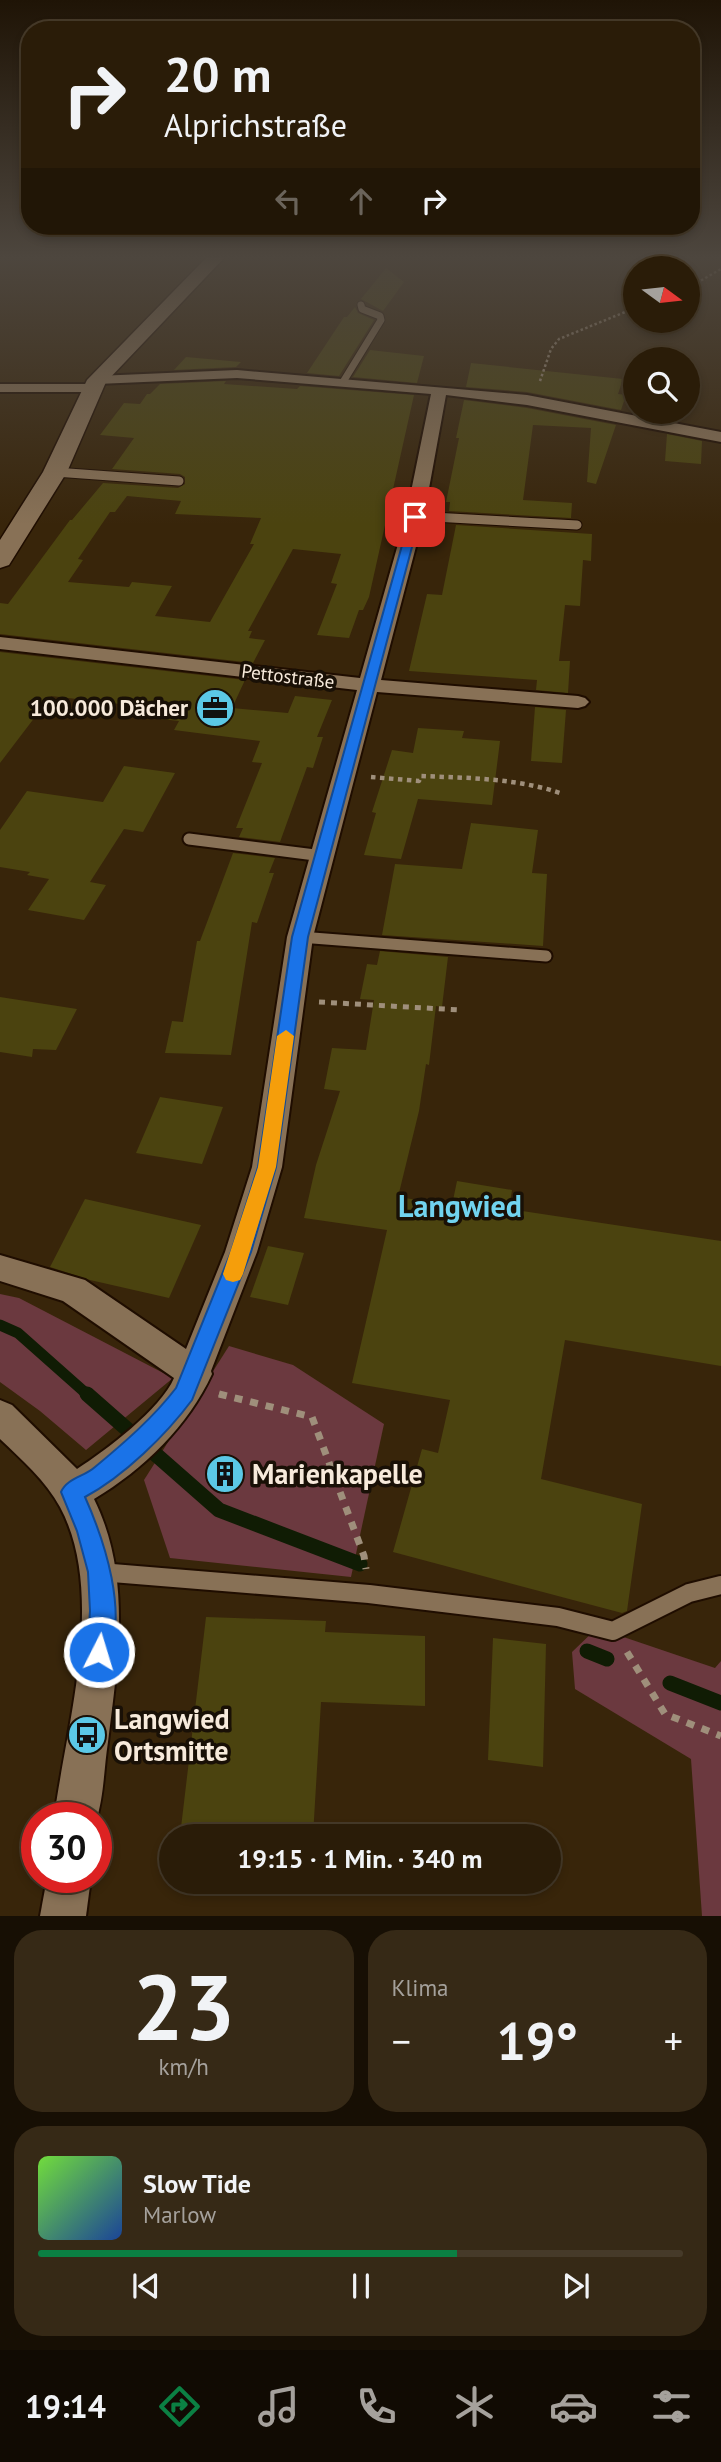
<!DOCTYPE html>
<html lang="de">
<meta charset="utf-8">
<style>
body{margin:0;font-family:"PT Sans",sans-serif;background:#362916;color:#f1f3f6;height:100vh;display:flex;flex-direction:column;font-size:26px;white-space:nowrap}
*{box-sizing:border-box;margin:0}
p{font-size:23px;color:#a5a19c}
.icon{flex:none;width:38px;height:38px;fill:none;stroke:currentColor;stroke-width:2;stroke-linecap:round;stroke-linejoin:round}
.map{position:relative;height:1916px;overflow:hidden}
.side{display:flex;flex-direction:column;gap:14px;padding:14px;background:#170f04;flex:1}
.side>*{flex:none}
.top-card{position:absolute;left:21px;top:21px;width:679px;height:214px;border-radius:28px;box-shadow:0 4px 10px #0003,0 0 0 2px #463a29;background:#2a1c08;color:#f1f3f6;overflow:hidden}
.needle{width:46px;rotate:105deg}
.buttons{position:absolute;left:623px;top:256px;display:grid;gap:14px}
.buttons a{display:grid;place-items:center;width:77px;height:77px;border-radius:50%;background:#2a1c08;box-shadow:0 4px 10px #0003,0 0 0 2px #463a29;font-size:35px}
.speed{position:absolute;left:21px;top:1802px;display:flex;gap:14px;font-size:35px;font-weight:700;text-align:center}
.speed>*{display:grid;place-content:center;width:91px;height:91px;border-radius:50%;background:#2a1c08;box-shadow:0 4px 10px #0003,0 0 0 2px #463a29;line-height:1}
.speed .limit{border:10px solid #d22;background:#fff;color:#111}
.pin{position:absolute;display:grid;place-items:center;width:60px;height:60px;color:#fff;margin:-30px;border-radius:14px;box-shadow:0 4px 10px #0006}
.me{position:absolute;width:77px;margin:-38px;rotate:5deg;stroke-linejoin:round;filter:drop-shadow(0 0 5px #0008)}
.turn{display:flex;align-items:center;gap:24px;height:147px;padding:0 28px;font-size:32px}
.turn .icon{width:91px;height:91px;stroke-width:2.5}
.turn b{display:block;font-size:49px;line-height:60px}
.lanes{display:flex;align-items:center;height:66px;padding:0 28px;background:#0003;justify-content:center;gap:35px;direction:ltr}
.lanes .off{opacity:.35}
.big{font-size:52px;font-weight:700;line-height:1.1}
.side .card{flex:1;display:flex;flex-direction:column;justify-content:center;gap:10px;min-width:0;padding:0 24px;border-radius:28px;background:#362916}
.side .dial{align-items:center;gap:0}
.dial b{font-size:91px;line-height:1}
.song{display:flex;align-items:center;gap:21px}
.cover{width:84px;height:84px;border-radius:10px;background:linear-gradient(135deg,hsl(100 70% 55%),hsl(220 70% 35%))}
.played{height:7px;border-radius:4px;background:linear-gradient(90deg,#0b8043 65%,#463a29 65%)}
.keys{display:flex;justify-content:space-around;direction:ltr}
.heat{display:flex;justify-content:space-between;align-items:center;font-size:38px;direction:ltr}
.side .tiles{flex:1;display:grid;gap:14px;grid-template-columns:1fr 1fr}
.card:last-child{grid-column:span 2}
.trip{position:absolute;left:159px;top:1824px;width:402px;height:70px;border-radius:35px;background:#2a1c08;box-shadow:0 4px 10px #0003,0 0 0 2px #463a29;font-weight:700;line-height:70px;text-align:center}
.tab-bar{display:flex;height:112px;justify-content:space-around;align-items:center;background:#110b03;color:#a5a19c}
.tab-bar .icon{width:49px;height:49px}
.tab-bar .selected{color:#0b8043}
.tab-bar b{font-size:32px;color:#f1f3f6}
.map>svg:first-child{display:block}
</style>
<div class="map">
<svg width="721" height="1916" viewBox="0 0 721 1916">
<rect width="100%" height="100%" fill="#38250a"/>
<g fill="#6b393f">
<polygon points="0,1294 19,1298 173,1378 86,1450 40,1411 0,1382"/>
<polygon points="229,1346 293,1365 384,1424 351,1577 170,1558 144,1480"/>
<polygon points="597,1628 715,1668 721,1661 721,1916 702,1916 691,1759 575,1689 572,1652"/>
</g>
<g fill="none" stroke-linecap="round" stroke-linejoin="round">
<polyline stroke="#101c04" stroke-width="11" points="0,1325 18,1333 89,1396"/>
<g stroke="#101c04" stroke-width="15">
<polyline points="87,1394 219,1510 360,1564"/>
<polyline points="587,1651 607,1659"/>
<polyline points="670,1683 721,1703"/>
</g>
</g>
<g fill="#4b430f" fill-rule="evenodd">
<polygon points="386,268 404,282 383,311 361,299"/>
<polygon points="355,307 358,313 374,320 339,376 307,373 344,317 347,317"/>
<polygon points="370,350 424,356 417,383 353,377"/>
<polygon points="186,357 241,362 236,367 174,370"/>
<polygon points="471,363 623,379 618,394 626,395 621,410 527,392 466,387"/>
<path d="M 226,381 L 224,384 L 297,389 L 300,386 L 414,395 L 369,597 L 363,610 L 359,610 L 349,638 L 317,635 L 337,584 L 331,583 L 341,554 L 293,549 L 248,631 L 252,631 L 249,638 L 265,640 L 253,663 L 0,634 L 0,603 L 8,604 L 70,520 L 72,520 L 103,483 L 178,488 L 185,484 L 185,477 L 180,474 L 112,469 L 134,438 L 100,435 L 124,403 L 140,404 L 147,394 L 150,394 L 160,384 ZM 127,496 L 181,501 L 175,514 L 261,518 L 250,544 L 254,544 L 210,622 L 155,616 L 172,586 L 132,582 L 129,587 L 68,582 L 83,560 L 78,559 L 110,512 L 115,512 Z"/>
<polygon points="464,400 527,408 616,425 596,484 587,482 591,428 533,425 523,500 572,503 571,518 449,511 450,502 446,502 459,438 456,438"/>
<polygon points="667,434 702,441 701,464 665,461"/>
<polygon points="456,525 592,534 591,561 583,560 580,606 565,605 559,661 570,661 568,693 536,690 537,680 409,671 427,594 442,595"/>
<polygon points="0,652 245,680 232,708 288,713 295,696 332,700 317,737 323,737 313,768 307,767 280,842 239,837 243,828 236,828 262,763 252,762 260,741 174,730 179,721 131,716 137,706 51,696 0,763"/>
<polygon points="535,707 566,710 562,763 531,761"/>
<polygon points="418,728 464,731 462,738 500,741 492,805 418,799 401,859 364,855 376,813 372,812 392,750 413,753"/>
<polygon points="124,766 175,773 143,832 124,829 90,882 106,885 84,920 28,910 49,879 27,875 30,872 0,867 0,830 27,791 103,802"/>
<polygon points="471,823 538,830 532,873 547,874 543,946 382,935 395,864 462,869"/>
<polygon points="233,853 275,858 269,873 274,873 257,923 252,922 231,1055 165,1053 172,1021 183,1022 197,941 200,941"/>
<polygon points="380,951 448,957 442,1007 436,1006 429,1065 426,1064 419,1111 398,1197 452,1205 457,1181 512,1190 509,1209 721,1241 721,1366 565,1340 541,1479 642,1504 627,1611 622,1613 393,1552 422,1449 438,1453 450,1400 352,1383 387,1230 304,1218 316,1165 340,1091 324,1089 332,1048 366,1050 374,1000 360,999 367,964 377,965"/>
<polygon points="0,997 77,1009 56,1050 33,1049 32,1057 0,1052"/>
<polygon points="160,1097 223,1107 202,1164 136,1153"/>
<polygon points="85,1199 201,1225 169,1298 90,1280 50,1267"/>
<polygon points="268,1246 304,1253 288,1305 250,1297"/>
<polygon points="206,1617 326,1621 325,1632 425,1636 425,1706 321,1702 313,1836 180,1836"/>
<polygon points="493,1638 546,1644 543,1767 488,1760"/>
</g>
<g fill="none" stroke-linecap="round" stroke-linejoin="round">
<defs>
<polyline id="lane-far3" points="343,382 381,320 380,316 362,309 361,305"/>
<g id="lane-far2">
<polyline points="55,472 179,481"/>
<polyline points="415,516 577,525"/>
</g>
<g id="lane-far1">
<polyline points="189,839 323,856"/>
<polyline points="300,937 546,956"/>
</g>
<polyline id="lane" points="100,1572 369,1594 558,1617 613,1631 689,1593 721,1585"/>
<g id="street">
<path d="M 237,370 L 527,395 L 721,432 L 721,442 L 527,405 L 446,395 L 424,516 L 381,680 L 578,696 L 585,698 L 589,702 L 585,706 L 578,708 L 377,692 L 313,937 L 282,1167 L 257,1252 L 211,1371 L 212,1374 C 188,1426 144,1469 94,1499 C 132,1576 118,1660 108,1742 C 104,1767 104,1797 96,1821 L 96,1818 L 54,1818 C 66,1726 107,1594 60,1507 C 46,1481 21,1459 0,1439 L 0,1400 L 12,1405 L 77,1469 C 105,1451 161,1409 174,1378 L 63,1301 L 0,1281 L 0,1255 L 85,1280 L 186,1349 L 225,1252 L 252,1167 L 287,937 L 357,690 L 0,649 L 0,637 L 360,678 L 406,516 L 431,394 L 237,378 L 97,384 L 90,380 L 97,376 Z"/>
<polygon points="0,384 92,384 99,388 92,392 0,392"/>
<polygon points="47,1878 91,1878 86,1916 40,1916"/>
</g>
<polygon id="secondary" points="207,257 225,257 106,382 67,472 9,565 0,568 0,540 43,472 87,380"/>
</defs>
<use href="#lane-far3" stroke="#1f0d00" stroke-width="9"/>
<use href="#lane-far2" stroke="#1f0d00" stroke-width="11"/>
<use href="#lane-far1" stroke="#1f0d00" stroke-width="15"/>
<use href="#lane" stroke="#1f0d00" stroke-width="22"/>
<use href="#street" stroke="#1f0d00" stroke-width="4"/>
<use href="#secondary" stroke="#1f0d00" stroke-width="3"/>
<g stroke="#9f8f7b" stroke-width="2.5" stroke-dasharray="2.5 2.5" stroke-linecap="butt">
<polyline points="688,288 721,269"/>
<polyline points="540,381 551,349 559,339 635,308"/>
</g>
<path stroke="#9f8f7b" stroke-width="4.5" stroke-dasharray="4.5 4.5" stroke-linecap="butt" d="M 371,777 L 419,781 L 421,776 C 469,778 517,778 563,794"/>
<g stroke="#9f8f7b" stroke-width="5" stroke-dasharray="6 6" stroke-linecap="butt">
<polyline points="319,1002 461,1010"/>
<polyline points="219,1394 225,1396"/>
</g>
<g stroke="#9f8f7b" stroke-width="7" stroke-dasharray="8 8" stroke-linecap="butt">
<polyline points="219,1394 312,1417 364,1556 366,1569"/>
<polyline points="627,1652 665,1714 721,1736"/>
</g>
<use href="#lane-far3" stroke="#887156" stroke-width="7"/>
<use href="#lane-far2" stroke="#887156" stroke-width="9"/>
<use href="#lane-far1" stroke="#887156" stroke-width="11"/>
<use href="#lane" stroke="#887156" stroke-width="18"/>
<use href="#street" fill="#887156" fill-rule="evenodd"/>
<use href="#secondary" fill="#887156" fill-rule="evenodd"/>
</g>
<linearGradient id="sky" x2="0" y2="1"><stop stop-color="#1f1406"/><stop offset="0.49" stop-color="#4d463e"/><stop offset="1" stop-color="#4d463e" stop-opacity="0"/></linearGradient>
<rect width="721" height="525" fill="url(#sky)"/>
<path fill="#1a73e8" stroke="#114b97" stroke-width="2" d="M 415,514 L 420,517 L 308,937 L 276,1167 L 251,1252 L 192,1400 C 166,1435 124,1476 85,1497 C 105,1542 128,1612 108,1661 L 99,1664 L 90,1661 L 87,1652 L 90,1611 L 88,1572 L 77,1531 L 61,1492 C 67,1478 84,1477 95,1467 C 124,1443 154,1417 176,1388 L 231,1252 L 258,1167 L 292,937 L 410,517 Z"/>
<polygon fill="#f59e0b" points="286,1030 294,1036 276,1167 243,1274 240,1280 233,1282 226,1280 223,1274 258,1167 277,1036"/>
<defs>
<symbol id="office-disc" viewBox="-11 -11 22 22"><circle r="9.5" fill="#5bc8e6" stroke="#191006"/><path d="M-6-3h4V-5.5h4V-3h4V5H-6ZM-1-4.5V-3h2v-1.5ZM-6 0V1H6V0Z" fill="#111"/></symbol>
<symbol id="building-disc" viewBox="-11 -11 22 22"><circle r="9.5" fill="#5bc8e6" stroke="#191006"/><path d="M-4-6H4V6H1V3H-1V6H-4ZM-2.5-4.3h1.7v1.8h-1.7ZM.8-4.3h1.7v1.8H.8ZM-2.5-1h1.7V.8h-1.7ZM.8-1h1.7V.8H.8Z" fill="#111"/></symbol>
<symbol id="bus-disc" viewBox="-11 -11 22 22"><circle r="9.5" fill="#5bc8e6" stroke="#191006"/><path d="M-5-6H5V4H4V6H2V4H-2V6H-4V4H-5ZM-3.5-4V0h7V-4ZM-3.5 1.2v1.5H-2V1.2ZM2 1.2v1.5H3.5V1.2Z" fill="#111"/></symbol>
</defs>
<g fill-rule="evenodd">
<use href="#office-disc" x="193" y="686" width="44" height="44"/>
<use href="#building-disc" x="203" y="1452" width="44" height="44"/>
<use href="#bus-disc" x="65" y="1713" width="44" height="44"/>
</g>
<g text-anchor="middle" stroke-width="7" stroke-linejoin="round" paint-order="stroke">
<g font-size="19" fill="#f7eadb" stroke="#191006">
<text transform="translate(288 676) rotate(7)" y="7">Pettostraße</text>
</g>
<g font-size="23" font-weight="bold" fill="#f7eadb" stroke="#191006" text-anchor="end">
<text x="188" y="716">100.000 Dächer</text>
</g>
<g font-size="28" font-weight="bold" fill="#f7eadb" stroke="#191006" text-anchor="start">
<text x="252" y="1484">Marienkapelle</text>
<text x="114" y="1729">Langwied<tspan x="114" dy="32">Ortsmitte</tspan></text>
</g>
<g font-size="30" font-weight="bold" fill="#71d3ef" stroke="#191006">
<text x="460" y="1217">Langwied</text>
</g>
</g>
</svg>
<div class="buttons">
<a><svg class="needle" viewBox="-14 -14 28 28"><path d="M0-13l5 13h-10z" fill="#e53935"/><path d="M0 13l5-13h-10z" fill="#a5a19c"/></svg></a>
<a><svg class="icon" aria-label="search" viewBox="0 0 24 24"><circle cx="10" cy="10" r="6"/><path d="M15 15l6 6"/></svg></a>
</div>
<div class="speed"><div class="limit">30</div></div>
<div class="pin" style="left:415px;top:517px;background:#d93025"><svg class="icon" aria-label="arrive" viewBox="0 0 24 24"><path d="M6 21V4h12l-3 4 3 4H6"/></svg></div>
<svg class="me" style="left:99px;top:1652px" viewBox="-20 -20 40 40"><circle r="17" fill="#1a73e8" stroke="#fff" stroke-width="3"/><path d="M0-11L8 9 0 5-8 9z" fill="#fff"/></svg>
<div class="trip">19:15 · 1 Min. · 340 m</div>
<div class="top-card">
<div class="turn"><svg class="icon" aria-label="right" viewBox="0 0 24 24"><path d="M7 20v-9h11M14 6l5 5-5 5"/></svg><div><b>20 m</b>Alprichstraße</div></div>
<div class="lanes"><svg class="icon off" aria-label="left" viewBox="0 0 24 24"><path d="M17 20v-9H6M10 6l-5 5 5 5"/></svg><svg class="icon off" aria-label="ahead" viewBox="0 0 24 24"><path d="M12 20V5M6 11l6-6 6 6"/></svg><svg class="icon" aria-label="right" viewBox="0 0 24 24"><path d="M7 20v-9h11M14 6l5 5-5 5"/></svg></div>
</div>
</div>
<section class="side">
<div class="tiles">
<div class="card dial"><b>23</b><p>km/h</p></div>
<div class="card"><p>Klima</p>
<div class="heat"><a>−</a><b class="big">19°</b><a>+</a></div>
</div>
<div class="card">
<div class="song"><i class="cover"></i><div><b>Slow Tide</b><p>Marlow</p></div></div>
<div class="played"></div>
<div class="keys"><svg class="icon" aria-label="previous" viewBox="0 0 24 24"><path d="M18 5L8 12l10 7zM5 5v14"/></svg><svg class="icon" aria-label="pause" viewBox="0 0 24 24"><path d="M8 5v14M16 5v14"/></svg><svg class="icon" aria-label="next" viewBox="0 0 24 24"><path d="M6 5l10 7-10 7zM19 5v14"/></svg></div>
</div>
</div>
</section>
<nav class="tab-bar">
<b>19:14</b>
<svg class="icon selected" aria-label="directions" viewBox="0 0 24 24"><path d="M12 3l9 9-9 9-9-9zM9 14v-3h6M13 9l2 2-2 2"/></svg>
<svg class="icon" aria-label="music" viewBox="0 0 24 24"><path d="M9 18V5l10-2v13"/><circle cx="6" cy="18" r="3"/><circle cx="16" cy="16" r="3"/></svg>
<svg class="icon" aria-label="phone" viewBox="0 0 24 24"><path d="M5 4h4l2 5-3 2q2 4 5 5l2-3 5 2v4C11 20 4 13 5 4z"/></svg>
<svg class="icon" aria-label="climate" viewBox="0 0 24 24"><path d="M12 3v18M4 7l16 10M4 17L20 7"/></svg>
<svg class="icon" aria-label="car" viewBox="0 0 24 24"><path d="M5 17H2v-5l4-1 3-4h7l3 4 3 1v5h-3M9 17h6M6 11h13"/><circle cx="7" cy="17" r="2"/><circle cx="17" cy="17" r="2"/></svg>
<svg class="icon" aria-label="filters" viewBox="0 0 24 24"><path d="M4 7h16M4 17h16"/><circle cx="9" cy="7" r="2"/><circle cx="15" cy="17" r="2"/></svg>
</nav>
